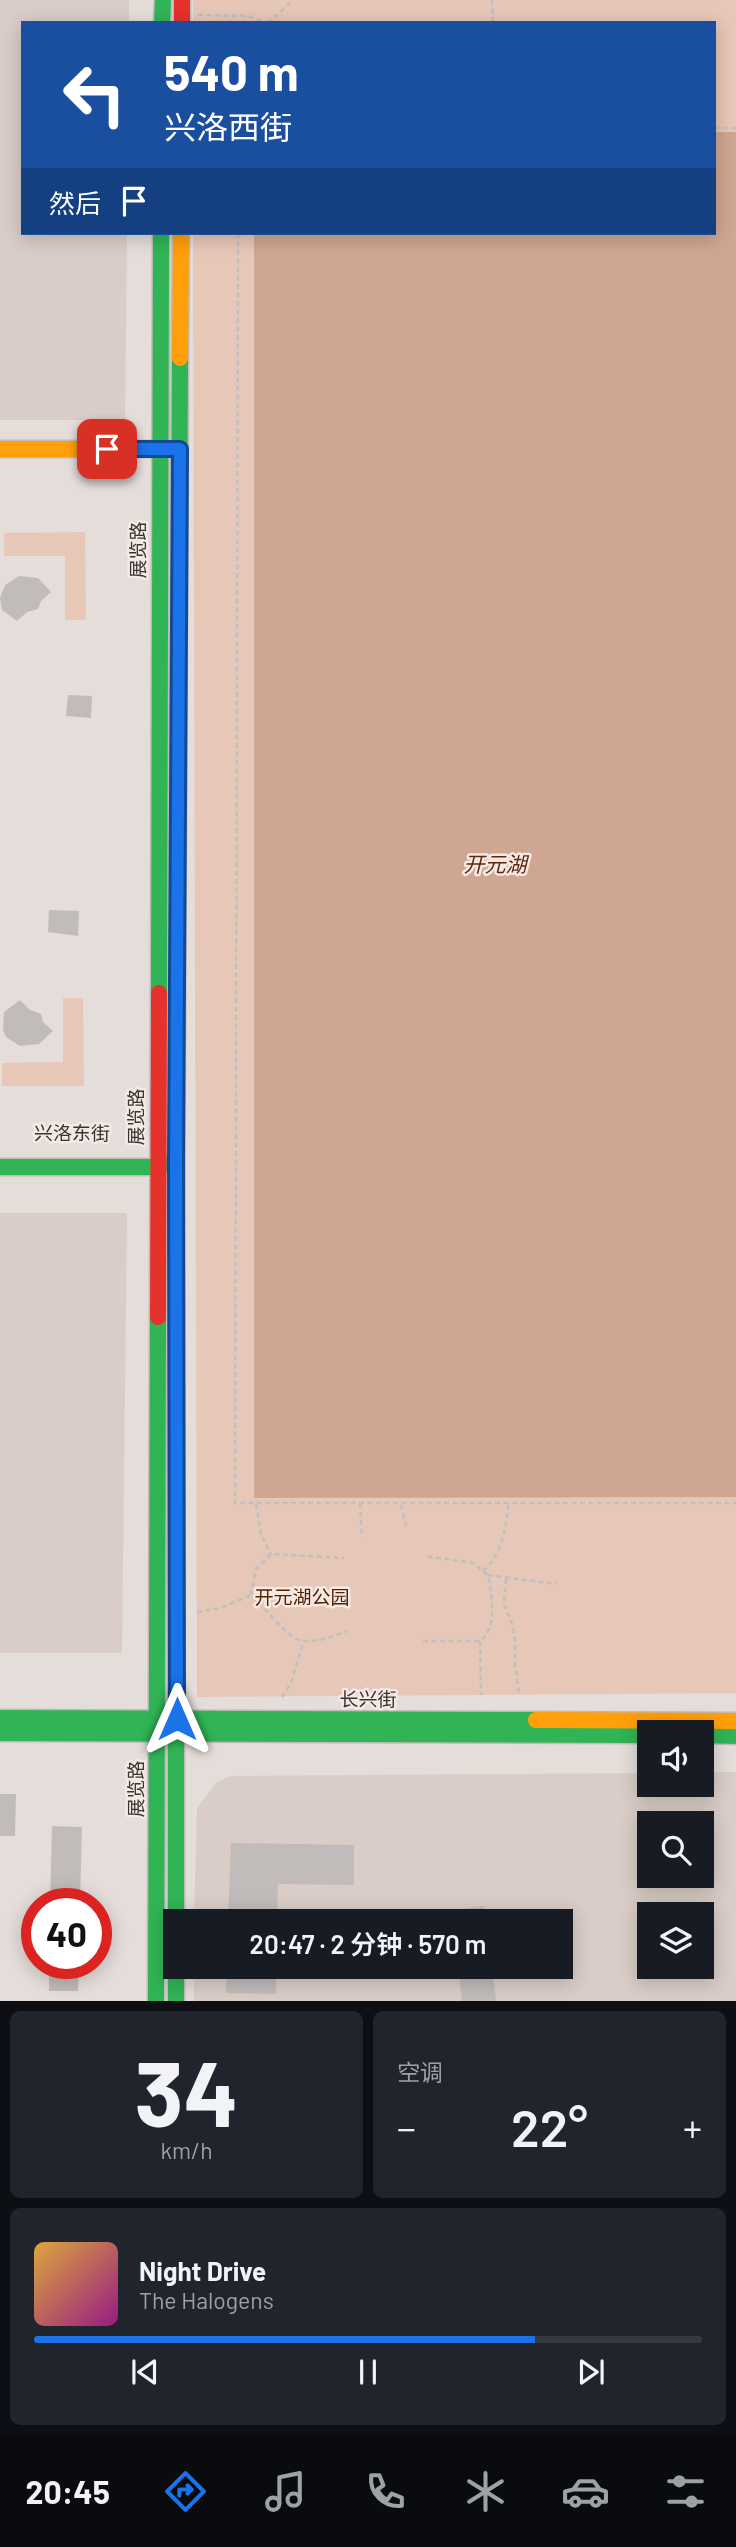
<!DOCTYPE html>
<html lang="zh">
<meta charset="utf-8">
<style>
body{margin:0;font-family:Barlow,"Noto Sans SC",sans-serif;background:#20242c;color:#f1f3f6;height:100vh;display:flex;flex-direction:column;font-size:26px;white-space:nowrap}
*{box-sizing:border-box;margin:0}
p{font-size:23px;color:#9ea1a6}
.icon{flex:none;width:38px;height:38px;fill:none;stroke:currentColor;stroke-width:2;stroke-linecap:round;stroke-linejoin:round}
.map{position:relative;height:2001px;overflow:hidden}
.sheet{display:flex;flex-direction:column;gap:10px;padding:10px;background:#0d0f14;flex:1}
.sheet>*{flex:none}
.top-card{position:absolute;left:21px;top:21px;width:695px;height:214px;border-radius:0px;box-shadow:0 4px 18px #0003;background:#1a4fa0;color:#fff;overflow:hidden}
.fabs{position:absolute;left:637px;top:1720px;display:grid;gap:14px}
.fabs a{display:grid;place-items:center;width:77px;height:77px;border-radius:0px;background:#171b24;box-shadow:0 4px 18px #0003;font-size:35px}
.speed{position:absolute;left:21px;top:1888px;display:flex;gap:14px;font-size:35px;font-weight:700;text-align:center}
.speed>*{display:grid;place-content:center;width:91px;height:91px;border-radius:50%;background:#171b24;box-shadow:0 4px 18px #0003;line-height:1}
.speed .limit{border:10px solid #d22;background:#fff;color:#111}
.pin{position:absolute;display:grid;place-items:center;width:60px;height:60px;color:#fff;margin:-30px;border-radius:14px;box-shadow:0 4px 10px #0006}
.me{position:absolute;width:77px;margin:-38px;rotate:0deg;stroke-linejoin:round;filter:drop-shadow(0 0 5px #0008)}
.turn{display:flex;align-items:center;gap:24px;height:147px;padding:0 28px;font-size:32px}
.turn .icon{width:91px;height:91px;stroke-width:2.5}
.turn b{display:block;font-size:49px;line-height:60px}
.then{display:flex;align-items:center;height:66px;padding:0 28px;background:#0003;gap:14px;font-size:26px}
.big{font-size:52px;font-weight:600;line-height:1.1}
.sheet .widget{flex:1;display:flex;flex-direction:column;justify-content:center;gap:10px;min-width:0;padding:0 24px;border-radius:10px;background:#20242c}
.sheet .dial{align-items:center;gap:0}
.dial b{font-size:91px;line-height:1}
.song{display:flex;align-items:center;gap:21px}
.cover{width:84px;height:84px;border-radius:10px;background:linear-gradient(135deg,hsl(40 70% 55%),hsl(310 70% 35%))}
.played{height:7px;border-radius:4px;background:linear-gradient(90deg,#1a73e8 75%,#363941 75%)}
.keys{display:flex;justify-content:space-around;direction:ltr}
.heat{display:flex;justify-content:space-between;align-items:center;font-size:38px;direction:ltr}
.sheet .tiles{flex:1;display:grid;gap:10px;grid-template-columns:1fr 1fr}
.widget:last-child{grid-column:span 2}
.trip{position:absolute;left:163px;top:1909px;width:410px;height:70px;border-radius:0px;background:#171b24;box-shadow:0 4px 18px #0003;font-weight:600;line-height:70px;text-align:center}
.tabs{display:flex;height:112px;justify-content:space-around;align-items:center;background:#090b0e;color:#9ea1a6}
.tabs .icon{width:49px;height:49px}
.tabs .active{color:#1a73e8}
.tabs b{font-size:32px;color:#f1f3f6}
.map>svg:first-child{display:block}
</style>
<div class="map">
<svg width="736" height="2001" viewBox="0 0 736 2001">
<rect width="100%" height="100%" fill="#e4ddda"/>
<g fill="#dacdc7" fill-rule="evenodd">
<polygon points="0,0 129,0 129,23 23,23 23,233 127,233 125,420 0,420"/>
<polygon points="0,1213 127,1213 122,1653 0,1653"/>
<path d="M 702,1772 L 736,1772 L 736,2001 L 194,2001 L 194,1967 L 560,1967 L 560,1922 L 194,1921 L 197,1808 L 217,1782 L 231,1776 L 649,1773 L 649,1785 L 702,1785 ZM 649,1824 L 702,1824 L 702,1876 L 649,1876 ZM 649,1914 L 702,1914 L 702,1967 L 649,1967 Z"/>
</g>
<g fill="#e6c7b8">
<polygon points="193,0 736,0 736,132 714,132 714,23 193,23"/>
<polygon points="193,233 254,233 254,1497 736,1497 736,1693 197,1697"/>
<polygon points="85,532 86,620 65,620 65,556 4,556 4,533"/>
<polygon points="63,998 83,998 84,1086 2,1086 2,1063 63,1062"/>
</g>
<polygon fill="#cfa691" points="714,132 736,132 736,1497 254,1498 254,233 714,233"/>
<g fill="#c1bcba">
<polygon points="19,576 38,578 51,592 41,601 38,609 27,612 17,621 2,610 0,598 5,585"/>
<polygon points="68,695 92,696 91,718 66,716"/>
<polygon points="49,910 79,911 78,936 48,932"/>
<polygon points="20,1000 30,1010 41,1014 43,1022 53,1031 39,1044 20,1046 6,1037 3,1030 4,1012"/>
<polygon points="0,1794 16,1794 15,1836 0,1836"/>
<polygon points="52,1826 82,1827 80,1904 50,1904"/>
<polygon points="231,1843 354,1845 354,1885 278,1884 277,1922 228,1922"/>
<polygon points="484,1906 486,1922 429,1922 429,1913"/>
<polygon points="49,1964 79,1964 78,1991 49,1991"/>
<polygon points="227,1967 276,1967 276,1994 226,1993"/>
<polygon points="458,1967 492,1967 496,2001 462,2001"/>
</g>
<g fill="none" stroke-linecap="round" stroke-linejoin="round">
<defs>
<g id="fast">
<polyline points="162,23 163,0"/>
<polyline points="159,993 161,233"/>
<polyline points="0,1167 157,1167 169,1163"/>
<polyline points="176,1220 180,358"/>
<polyline points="176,1428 176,1922"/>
<polyline points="0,1718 536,1720"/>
<polyline points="0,1733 649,1735"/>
<polyline points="702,1735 736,1736"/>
<polyline points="176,1967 176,2001"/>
<polyline points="156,2001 158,1317"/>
</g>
<g id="slow">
<polyline points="180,358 181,233"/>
<polyline points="0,449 172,449"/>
<polyline points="536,1720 736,1721"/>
</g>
<g id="jam">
<polyline points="182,0 182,23"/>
<polyline points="176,1220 176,1428"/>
<polyline points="158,1317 159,993"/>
</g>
</defs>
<use href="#fast" stroke="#c0bbb9" stroke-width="19"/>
<use href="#slow" stroke="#c0bbb9" stroke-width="19"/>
<use href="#jam" stroke="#c0bbb9" stroke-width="19"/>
<g stroke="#c1bfbf" stroke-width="2.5" stroke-dasharray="5 3.5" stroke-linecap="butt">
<polyline points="492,0 493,23"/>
<polyline points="198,15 248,16 267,23"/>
<polyline points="268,23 293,0"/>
<polyline points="714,128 736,128"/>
<polyline points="238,233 235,1503 736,1503"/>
<polyline points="360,1503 362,1537"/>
<polyline points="256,1504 261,1534 271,1554"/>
<polyline points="401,1505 407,1529"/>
<path d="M 483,1571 C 502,1555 506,1529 508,1504"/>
<polyline points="488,1575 557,1584"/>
<polyline points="506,1579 504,1604 512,1624 515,1639 515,1664 519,1695"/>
<polyline points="251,1595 256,1569 271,1554 344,1558"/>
<path d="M 197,1612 L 221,1608 L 251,1595 C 263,1605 286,1636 299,1640 C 314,1644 334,1636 348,1631"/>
<path d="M 423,1641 L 480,1641 C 498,1628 492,1595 488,1575 L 473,1563 L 425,1556"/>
<polyline points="480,1641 481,1695"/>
<polyline points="282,1697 291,1683 304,1640"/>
</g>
<use href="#fast" stroke="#30b455" stroke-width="16"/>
<use href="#slow" stroke="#ff9f0a" stroke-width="16"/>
<use href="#jam" stroke="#e5322d" stroke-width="16"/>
</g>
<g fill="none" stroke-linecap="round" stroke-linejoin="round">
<defs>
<polyline id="route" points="107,449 180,449 176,1160 177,1719"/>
</defs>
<use href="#route" stroke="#114b97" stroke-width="18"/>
<use href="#route" stroke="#1a73e8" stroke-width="12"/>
</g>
<g text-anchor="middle" stroke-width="5" stroke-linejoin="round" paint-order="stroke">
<g font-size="19" fill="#383432" stroke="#f4e9e4">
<text transform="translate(138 550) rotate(-90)" y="7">展览路</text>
<text transform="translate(136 1117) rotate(-90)" y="7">展览路</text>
<text x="72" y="1140">兴洛东街</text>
<text x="368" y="1706">长兴街</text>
<text transform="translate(136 1789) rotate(-90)" y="7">展览路</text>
</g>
<g font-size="19" fill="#552101" stroke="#f4e9e4">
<text x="302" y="1604">开元湖公园</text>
</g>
<g font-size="21" font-style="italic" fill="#5e290a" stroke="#f4e9e4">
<text x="495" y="872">开元湖</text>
</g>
</g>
</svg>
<div class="fabs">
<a><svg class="icon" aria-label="sound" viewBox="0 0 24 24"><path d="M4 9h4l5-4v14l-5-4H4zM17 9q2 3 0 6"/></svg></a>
<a><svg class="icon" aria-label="search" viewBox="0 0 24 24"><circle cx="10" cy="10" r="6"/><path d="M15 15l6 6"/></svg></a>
<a><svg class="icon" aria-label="layers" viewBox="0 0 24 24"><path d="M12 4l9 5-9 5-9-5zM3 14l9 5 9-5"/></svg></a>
</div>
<div class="speed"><div class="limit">40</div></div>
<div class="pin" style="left:107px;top:449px;background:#d93025"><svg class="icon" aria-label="arrive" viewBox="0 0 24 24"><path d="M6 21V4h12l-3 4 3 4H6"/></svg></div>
<svg class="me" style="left:177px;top:1719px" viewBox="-20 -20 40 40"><path d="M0-17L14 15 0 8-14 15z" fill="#1a73e8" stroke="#fff" stroke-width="4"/></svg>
<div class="trip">20:47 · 2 分钟 · 570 m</div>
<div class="top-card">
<div class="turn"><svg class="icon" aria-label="left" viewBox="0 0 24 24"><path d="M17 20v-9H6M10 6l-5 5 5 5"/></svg><div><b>540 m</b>兴洛西街</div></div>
<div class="then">然后<svg class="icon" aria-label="arrive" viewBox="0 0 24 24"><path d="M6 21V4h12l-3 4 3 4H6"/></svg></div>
</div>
</div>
<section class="sheet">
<div class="tiles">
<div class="widget dial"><b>34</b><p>km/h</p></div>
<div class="widget"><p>空调</p>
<div class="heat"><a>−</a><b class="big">22°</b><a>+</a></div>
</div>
<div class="widget">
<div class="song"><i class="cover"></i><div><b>Night Drive</b><p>The Halogens</p></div></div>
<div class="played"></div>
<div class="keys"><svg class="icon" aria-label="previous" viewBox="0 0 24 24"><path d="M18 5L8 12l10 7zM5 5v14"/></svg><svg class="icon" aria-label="pause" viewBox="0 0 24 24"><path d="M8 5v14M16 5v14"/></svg><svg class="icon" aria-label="next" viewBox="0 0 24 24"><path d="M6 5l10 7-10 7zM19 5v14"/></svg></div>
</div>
</div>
</section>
<nav class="tabs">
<b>20:45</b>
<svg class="icon active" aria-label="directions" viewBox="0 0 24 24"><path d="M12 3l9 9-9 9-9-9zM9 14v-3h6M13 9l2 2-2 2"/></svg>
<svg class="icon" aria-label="music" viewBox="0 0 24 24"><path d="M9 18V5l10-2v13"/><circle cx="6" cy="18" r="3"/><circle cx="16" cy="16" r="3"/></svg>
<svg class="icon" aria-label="phone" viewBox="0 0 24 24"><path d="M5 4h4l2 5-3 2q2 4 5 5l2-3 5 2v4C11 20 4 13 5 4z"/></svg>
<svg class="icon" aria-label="climate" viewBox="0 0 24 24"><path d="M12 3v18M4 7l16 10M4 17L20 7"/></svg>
<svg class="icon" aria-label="car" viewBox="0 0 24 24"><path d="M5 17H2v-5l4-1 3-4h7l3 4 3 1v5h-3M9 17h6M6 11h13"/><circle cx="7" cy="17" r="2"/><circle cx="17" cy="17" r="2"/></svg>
<svg class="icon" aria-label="filters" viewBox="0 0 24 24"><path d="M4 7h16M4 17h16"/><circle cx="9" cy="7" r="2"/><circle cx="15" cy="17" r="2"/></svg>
</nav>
